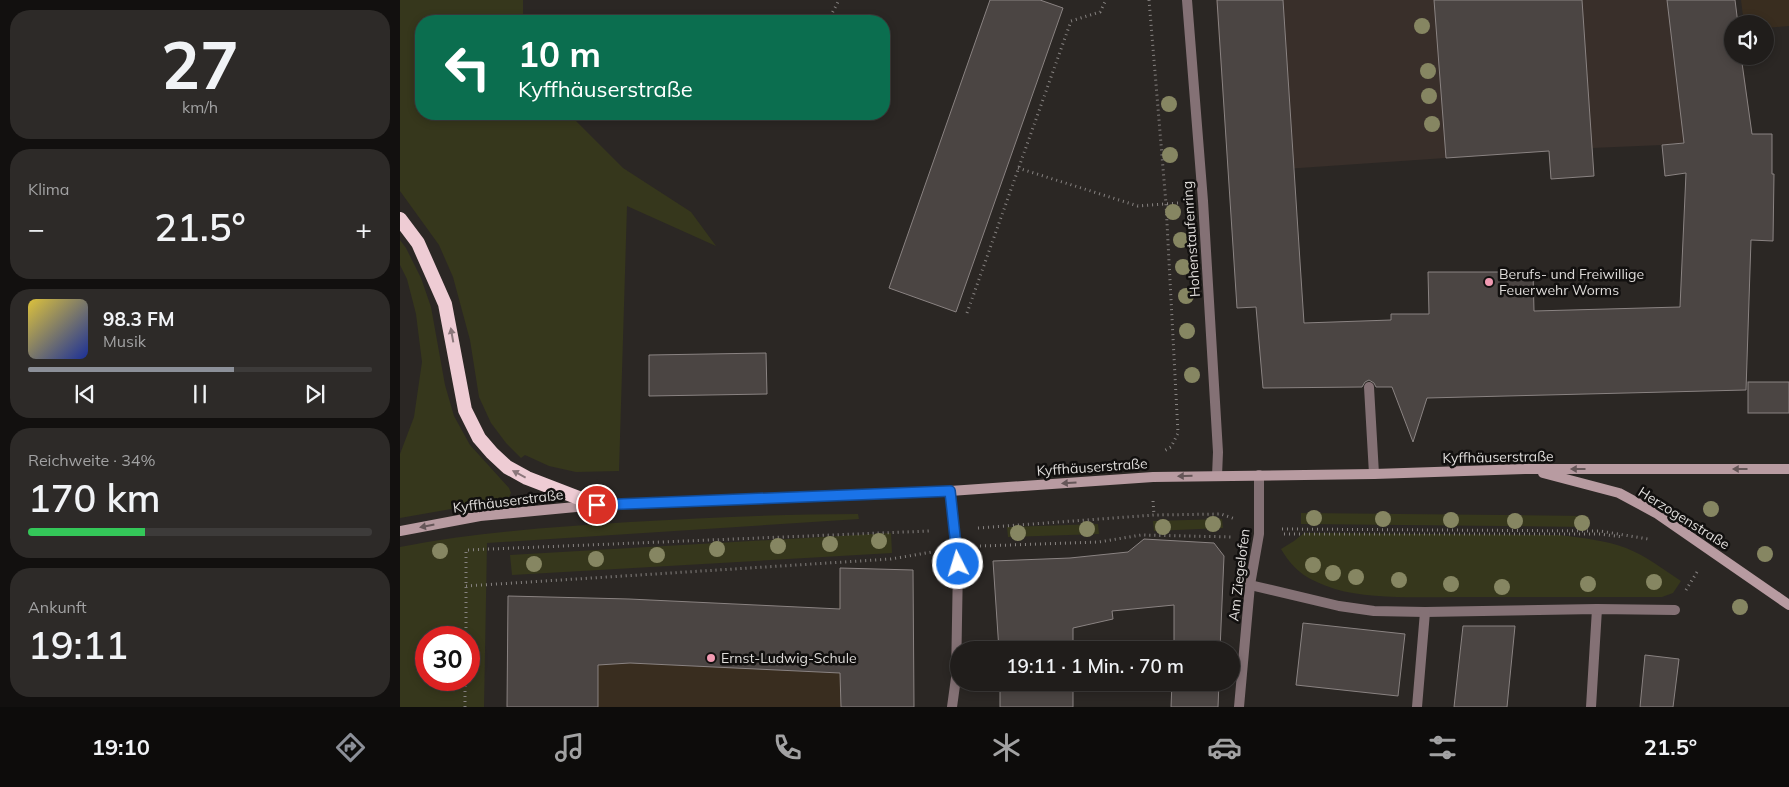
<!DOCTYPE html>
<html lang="de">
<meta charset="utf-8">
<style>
body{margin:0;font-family:Mulish,sans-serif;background:#2d2a28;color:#f1f3f6;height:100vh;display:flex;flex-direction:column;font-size:19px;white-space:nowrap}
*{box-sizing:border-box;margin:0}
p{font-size:16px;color:#a2a2a3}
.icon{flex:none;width:28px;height:28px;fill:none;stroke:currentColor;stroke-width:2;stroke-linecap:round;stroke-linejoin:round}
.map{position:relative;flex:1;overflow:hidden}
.side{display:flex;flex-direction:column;gap:10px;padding:10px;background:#12100f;width:400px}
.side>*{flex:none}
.top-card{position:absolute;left:15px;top:15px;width:475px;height:105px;border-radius:20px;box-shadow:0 2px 8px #0003,0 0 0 1px #3d3b3a;background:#0b6e4f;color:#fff;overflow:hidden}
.controls{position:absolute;left:1324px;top:15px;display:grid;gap:10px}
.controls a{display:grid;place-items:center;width:50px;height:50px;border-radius:50%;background:#201d1b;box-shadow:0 2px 8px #0003,0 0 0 1px #3d3b3a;font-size:25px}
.speed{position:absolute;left:15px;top:626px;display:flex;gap:10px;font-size:25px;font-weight:700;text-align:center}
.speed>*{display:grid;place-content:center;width:65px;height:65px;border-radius:50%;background:#201d1b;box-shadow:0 2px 8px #0003,0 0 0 1px #3d3b3a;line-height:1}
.speed .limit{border:8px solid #d22;background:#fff;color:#111}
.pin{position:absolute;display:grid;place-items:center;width:42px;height:42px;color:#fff;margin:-21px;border:2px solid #fff;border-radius:50%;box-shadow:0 1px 5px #0007}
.me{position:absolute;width:55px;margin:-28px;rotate:355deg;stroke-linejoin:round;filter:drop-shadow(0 0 4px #0008)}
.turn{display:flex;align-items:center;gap:18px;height:105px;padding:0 20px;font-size:22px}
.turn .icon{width:65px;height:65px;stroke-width:2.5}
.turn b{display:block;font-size:35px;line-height:42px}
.big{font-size:38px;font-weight:600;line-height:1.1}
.side .widget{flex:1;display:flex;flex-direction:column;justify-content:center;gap:8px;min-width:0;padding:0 18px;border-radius:20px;background:#2d2a28}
.side .dial{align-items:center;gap:0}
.dial b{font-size:65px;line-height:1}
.song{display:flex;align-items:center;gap:15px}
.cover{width:60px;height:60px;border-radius:8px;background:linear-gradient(135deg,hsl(50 70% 55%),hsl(230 70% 35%))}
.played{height:5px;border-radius:2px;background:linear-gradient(90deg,#8c9099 60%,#3d3b3a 60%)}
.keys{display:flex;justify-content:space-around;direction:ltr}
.heat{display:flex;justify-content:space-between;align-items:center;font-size:28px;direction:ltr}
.charge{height:8px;border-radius:4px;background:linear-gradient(90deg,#34c759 34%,#3d3b3a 0)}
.trip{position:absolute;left:550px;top:641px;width:290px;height:50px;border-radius:25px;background:#201d1b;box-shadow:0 2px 8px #0003,0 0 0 1px #3d3b3a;font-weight:600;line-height:50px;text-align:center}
.dock{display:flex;height:80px;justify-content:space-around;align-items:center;background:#0d0c0b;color:#a2a2a3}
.dock .icon{width:35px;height:35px}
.dock .current{color:#8c9099}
.dock b{font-size:22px;color:#f1f3f6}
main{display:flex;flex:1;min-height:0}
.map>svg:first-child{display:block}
</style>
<main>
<section class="side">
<div class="widget dial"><b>27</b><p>km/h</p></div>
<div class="widget"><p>Klima</p>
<div class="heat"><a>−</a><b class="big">21.5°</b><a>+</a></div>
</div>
<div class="widget">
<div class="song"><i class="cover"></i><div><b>98.3 FM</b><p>Musik</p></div></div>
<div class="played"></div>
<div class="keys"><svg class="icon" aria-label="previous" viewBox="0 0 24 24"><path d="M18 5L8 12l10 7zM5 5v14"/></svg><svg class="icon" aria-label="pause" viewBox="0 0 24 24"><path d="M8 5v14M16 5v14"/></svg><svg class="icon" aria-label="next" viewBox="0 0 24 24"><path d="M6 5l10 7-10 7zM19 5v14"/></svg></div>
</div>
<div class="widget"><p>Reichweite · 34%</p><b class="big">170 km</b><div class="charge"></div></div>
<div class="widget"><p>Ankunft</p><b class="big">19:11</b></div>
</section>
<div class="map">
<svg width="1389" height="707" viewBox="0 0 1389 707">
<rect width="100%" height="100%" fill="#2b2724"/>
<polygon fill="#392f2a" points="816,0 1335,0 1338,24 1332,24 1332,56 1342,56 1352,134 1262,145 1192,148 828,173"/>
<g fill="#392d1f">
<polygon points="1341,0 1389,0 1389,26 1365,28 1365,24 1344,24"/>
<polygon points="440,568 513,570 514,707 107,707 108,596 230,599 439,609"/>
</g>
<g fill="#36371c" fill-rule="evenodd">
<polygon points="0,0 123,0 123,21 21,21 21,114 169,114 223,168 291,212 316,246 227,206 219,471 176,472 149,466 125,455 121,458 106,443 91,423 79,397 70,340 53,277 39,245 0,191"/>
<polygon points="0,240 6,248 21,278 31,307 45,385 54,416 70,445 109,488 111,493 108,499 0,518 0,454 14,417 22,362 16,314 7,279 0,265"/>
<polygon points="901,513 1188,516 1188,527 901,524"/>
<path d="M 458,514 L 459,519 L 87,543 L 84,707 L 0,707 L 0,547 C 76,532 153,527 230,522 C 307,518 382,514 458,514 ZM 26,638 L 69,638 L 69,680 L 26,680 Z"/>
<polygon points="822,519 823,528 754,531 753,521"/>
<polygon points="698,524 699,534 608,537 607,527"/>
<polygon points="491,533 492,553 112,575 110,555"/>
<path d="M 904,533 L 1160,535 C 1182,538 1205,540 1226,548 C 1246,556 1263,569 1281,581 L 1273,593 L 1262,597 C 1196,597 1130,597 1064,597 C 1025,597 972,600 935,589 C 909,580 895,573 881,549 L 894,541 Z"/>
</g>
<g fill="#4b4543" stroke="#8a8382">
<polygon points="590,0 640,0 663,8 556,312 489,288"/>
<polygon points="817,0 883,0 904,323 991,320 991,314 1029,314 1028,272 1133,272 1134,311 1280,307 1286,173 1265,176 1262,145 1284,143 1267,0 1335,0 1338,24 1332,24 1332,56 1341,56 1352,134 1372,134 1372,174 1374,174 1373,241 1351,240 1346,390 1027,398 1013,442 992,387 976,387 974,383 969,380 965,382 962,387 863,388 856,307 837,308"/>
<polygon points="1034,0 1182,0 1194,176 1151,179 1149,151 1046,158"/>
<polygon points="366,353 367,394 249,396 249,355"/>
<rect x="1348" y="382" width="41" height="31"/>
<polygon points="744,539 814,543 824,556 820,650 774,650 774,605 712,611 713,619 673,628 673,650 599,650 593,561 670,558 728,552"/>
<polygon points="440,568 513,570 514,707 441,707 440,673 230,663 198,665 198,707 107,707 108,596 229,599 440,609"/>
<polygon points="903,623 1005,634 998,696 896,685"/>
<polygon points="1063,626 1115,626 1107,707 1054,707"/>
<polygon points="1245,655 1279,659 1273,707 1240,707"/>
<rect x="600" y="682" width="73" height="25"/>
<polygon points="772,682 819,682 818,707 771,707"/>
</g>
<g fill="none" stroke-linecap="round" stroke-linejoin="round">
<g stroke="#868280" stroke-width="3" stroke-dasharray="1 4" stroke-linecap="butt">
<polyline points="749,0 766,204 778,433 771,447 764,451"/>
<polyline points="428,21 439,0"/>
<polyline points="618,168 738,206 778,203"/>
<polyline points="567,313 671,21 700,12 706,0"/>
<polyline points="753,501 754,515"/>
<polyline points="578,528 754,515 821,514 835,519"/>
<polyline points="882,529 1200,531 1248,539"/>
<polyline points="884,534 1200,534 1223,537"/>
<polyline points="580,546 699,542 741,535 833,537"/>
<polyline points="66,586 491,559 532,552"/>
<polyline points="1286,590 1297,572"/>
<polyline points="66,638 66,550 529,531"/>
<polyline points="65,707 65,680"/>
</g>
<g stroke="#847175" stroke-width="10">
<polyline points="969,387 974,474"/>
<polyline points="1191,707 1197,609"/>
</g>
<g stroke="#847175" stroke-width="10">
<polyline points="787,0 803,201 818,452 817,476"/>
<polyline points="550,491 558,564 556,678 552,707"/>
<polyline points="850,585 939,606 974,611 1025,612 1197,609 1275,610"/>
<polyline points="839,707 850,585 859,534 859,475"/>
<polyline points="1017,707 1025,612"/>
</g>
<g stroke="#b89ba1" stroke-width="10">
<polyline points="1143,473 1219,493 1256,513 1389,605"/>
<polyline points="0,531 80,516 197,505 550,491 753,477 974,474 1125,469 1389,469"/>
</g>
<polyline stroke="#eeccd4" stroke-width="14" points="0,219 18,243 45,304 65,410 79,438 92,453 107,467 127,478 197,505"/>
</g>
<g fill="#868662">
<circle cx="1022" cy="26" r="8"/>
<circle cx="1028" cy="71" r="8"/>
<circle cx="1029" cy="96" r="8"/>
<circle cx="769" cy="104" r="8"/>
<circle cx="1032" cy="124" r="8"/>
<circle cx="770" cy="155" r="8"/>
<circle cx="773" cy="212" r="8"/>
<circle cx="781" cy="240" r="8"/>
<circle cx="783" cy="267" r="8"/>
<circle cx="786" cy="296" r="8"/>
<circle cx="787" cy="331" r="8"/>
<circle cx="792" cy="375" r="8"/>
<circle cx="1311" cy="509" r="8"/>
<circle cx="914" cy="518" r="8"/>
<circle cx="983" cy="519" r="8"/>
<circle cx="1051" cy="520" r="8"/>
<circle cx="1115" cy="521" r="8"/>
<circle cx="1182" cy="523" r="8"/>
<circle cx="813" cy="524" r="8"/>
<circle cx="763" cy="527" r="8"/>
<circle cx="687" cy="529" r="8"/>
<circle cx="618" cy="533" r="8"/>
<circle cx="479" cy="541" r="8"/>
<circle cx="430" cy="544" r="8"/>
<circle cx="378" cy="546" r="8"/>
<circle cx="317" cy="549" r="8"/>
<circle cx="40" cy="551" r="8"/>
<circle cx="1365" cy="554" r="8"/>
<circle cx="257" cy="555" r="8"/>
<circle cx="196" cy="559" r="8"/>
<circle cx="134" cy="564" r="8"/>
<circle cx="913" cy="565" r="8"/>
<circle cx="933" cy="573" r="8"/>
<circle cx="956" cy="577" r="8"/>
<circle cx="999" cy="580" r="8"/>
<circle cx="1254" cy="582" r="8"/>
<circle cx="1051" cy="584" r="8"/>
<circle cx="1188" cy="584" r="8"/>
<circle cx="1102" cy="587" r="8"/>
<circle cx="1340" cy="607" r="8"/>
</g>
<defs><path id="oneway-solid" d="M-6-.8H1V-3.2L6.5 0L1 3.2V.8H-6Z" transform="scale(1.25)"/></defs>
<g fill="#8b777b">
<use href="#oneway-solid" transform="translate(52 335) rotate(-100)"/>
<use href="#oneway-solid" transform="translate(119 474) rotate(-152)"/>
</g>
<g fill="#655658">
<use href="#oneway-solid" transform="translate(1178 469) rotate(180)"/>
<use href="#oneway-solid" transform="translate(1340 469) rotate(180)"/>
<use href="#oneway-solid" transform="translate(785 476) rotate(179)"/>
<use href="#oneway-solid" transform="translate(669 483) rotate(176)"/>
<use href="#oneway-solid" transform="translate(27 526) rotate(169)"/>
</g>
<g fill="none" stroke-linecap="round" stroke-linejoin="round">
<defs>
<polyline id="route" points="197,505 550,491 558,564"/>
</defs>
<use href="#route" stroke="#114b97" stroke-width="12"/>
<use href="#route" stroke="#1a73e8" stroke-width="9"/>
</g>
<g fill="#f19ab2" stroke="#12100f" stroke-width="2">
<circle cx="1089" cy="282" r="5"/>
<circle cx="311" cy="658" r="5"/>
</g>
<g text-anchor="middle" stroke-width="5" stroke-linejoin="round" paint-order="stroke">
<g font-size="14" fill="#dfdcda" stroke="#12100f">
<text transform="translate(791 239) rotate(-94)" y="5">Hohenstaufenring</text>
<text transform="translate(1098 457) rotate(-1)" y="5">Kyffhäuserstraße</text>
<text transform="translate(692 467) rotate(-4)" y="5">Kyffhäuserstraße</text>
<text transform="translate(108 501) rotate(-7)" y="5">Kyffhäuserstraße</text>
<text transform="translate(1284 518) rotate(32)" y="5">Herzogenstraße</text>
<text transform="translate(839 575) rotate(-83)" y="5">Am Ziegelofen</text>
</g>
<g font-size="14" fill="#dfdcda" stroke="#12100f" text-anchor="start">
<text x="1099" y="279">Berufs- und Freiwillige<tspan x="1099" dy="16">Feuerwehr Worms</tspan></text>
<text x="321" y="663">Ernst-Ludwig-Schule</text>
</g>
</g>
</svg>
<div class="controls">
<a><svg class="icon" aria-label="sound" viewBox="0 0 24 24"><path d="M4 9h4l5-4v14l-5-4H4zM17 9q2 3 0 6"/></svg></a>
</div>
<div class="speed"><div class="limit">30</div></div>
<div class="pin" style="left:197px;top:505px;background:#d93025"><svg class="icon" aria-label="arrive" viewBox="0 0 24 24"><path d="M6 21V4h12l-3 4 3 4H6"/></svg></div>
<svg class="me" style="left:558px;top:564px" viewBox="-20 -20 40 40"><circle r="17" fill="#1a73e8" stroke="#fff" stroke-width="3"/><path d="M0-11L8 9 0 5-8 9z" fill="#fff"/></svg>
<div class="trip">19:11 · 1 Min. · 70 m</div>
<div class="top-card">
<div class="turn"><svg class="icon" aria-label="left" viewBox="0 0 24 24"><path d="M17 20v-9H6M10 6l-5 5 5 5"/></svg><div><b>10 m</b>Kyffhäuserstraße</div></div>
</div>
</div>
</main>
<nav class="dock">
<b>19:10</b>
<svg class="icon current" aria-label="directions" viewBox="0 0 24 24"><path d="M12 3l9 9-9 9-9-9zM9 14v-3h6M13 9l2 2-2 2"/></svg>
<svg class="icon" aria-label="music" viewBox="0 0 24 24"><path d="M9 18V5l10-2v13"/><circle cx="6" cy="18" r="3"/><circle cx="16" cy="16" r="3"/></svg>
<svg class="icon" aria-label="phone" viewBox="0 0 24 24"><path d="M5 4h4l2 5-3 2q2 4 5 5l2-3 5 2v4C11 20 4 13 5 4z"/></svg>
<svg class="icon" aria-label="climate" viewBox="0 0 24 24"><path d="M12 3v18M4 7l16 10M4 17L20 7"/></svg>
<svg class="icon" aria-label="car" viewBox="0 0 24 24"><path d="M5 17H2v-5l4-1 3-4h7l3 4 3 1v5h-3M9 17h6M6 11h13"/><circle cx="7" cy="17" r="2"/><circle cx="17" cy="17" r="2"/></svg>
<svg class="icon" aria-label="filters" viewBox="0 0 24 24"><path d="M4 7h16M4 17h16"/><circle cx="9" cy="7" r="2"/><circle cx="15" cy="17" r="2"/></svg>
<b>21.5°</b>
</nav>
